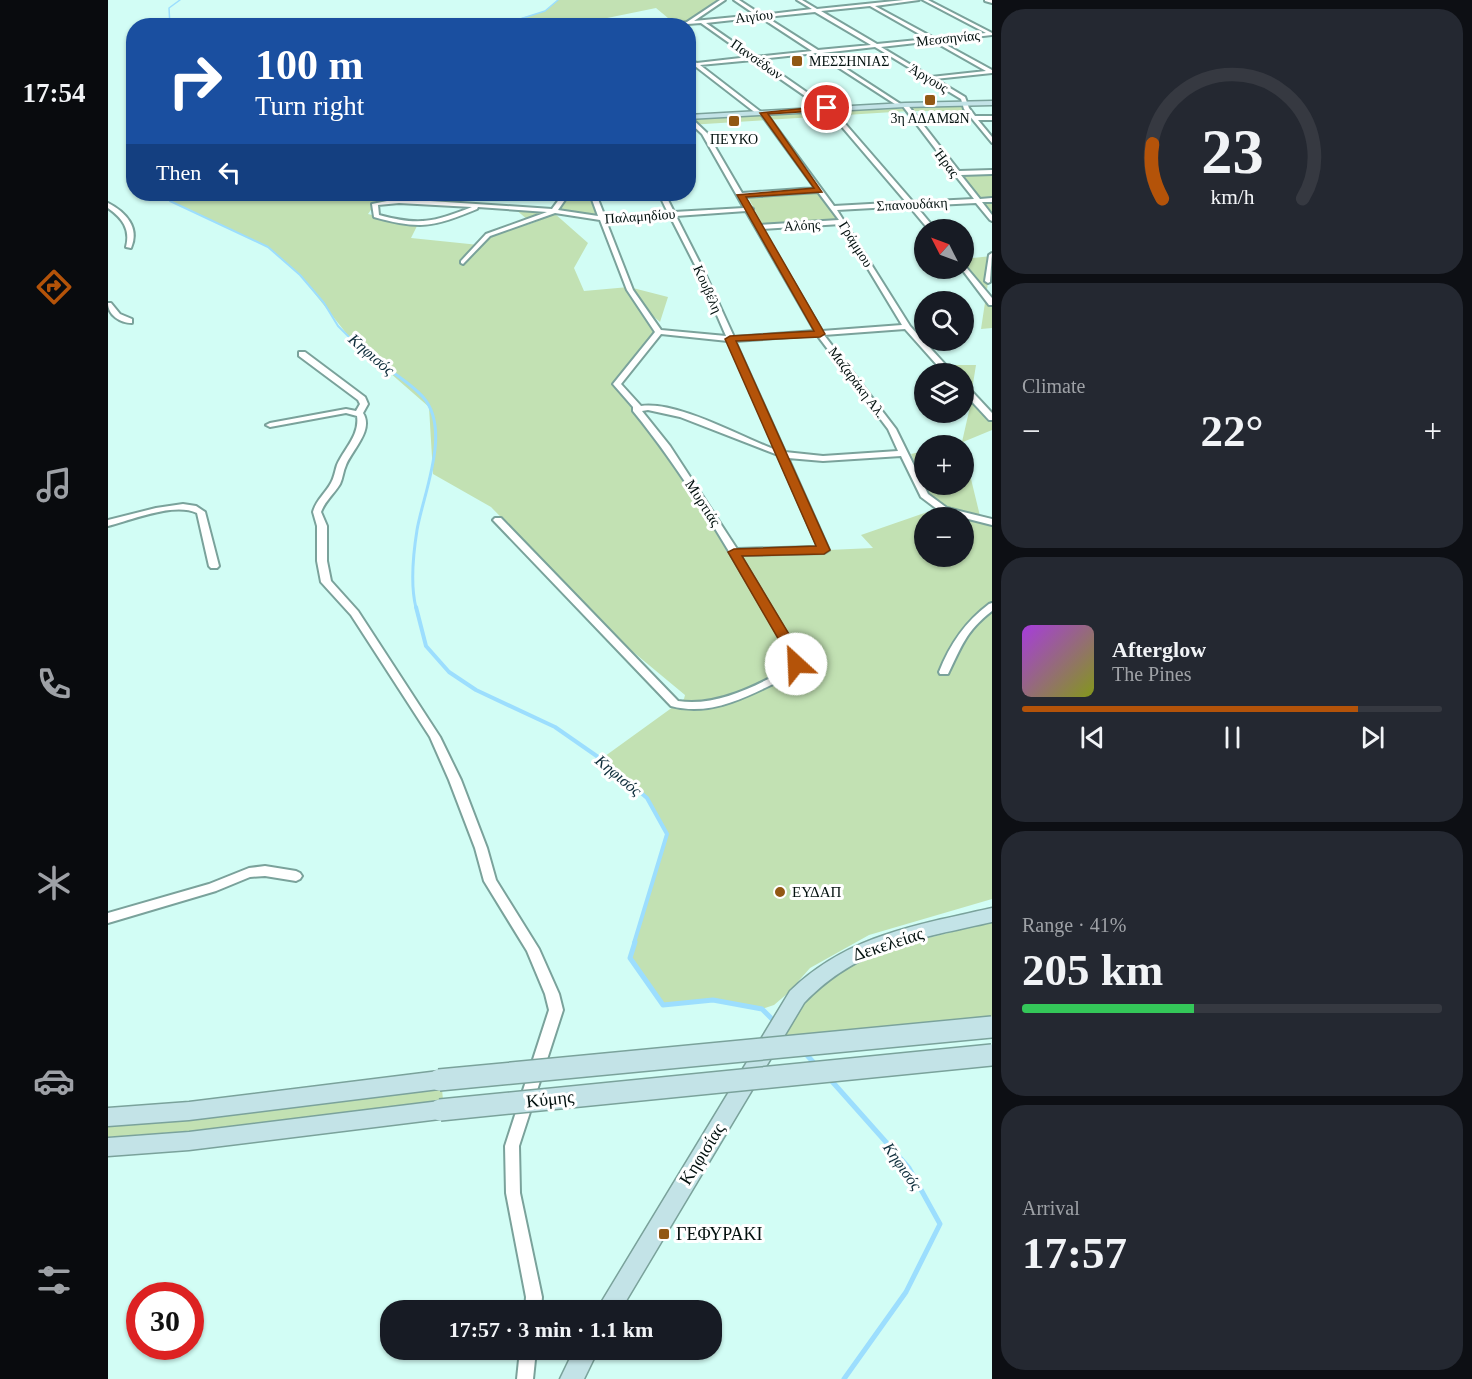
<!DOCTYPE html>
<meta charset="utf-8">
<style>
body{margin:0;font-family:"Times New Roman",serif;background:#242831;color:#f1f3f6;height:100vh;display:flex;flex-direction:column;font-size:22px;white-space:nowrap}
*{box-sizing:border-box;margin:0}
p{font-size:20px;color:#9ea1a6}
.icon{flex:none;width:33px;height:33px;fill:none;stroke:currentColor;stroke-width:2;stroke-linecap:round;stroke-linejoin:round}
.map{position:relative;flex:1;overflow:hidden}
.panel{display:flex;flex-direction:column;gap:9px;padding:9px;background:#0d0f14;width:480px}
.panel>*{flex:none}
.hud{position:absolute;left:18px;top:18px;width:570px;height:183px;border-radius:24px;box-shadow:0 2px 4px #0004;background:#1a4fa0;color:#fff;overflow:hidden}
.needle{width:39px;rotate:312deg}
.controls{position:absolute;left:806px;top:219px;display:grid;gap:12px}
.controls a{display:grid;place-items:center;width:60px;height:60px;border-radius:50%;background:#171b24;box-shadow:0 2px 4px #0004;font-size:30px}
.speed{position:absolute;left:18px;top:1282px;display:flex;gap:12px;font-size:30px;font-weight:700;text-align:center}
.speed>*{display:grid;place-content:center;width:78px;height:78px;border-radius:50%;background:#171b24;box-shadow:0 2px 4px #0004;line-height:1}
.speed .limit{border:9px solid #d22;background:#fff;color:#111}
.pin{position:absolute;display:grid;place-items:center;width:51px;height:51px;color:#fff;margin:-26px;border:3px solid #fff;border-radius:50%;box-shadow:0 2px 6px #0007}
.me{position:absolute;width:66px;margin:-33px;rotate:335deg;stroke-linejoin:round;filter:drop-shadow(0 0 4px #0008)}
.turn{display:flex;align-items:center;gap:21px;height:126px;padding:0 30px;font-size:27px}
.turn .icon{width:78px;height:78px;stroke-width:2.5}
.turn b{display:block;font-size:42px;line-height:51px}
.then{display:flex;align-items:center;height:57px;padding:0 30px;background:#0003;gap:12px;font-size:22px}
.big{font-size:45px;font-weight:600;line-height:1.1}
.panel .widget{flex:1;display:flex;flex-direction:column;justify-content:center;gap:9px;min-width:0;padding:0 21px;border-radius:24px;background:#242831}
.panel .dial{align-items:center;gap:0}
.dial svg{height:156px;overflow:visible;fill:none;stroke:#363941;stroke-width:7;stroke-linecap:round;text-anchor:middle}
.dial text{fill:#f1f3f6;stroke:none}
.song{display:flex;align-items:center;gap:18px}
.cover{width:72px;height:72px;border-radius:9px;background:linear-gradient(135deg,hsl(280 70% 55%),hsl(70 70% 35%))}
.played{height:6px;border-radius:3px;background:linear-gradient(90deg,#b45309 80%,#363941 80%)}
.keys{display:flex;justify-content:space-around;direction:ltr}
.heat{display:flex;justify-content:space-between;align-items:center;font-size:33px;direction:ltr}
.charge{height:9px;border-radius:4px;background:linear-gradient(90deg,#34c759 41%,#363941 0)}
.trip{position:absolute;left:272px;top:1300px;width:342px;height:60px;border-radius:24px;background:#171b24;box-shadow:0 2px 4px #0004;font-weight:600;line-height:60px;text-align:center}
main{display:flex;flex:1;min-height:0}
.tabs{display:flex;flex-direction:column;width:108px;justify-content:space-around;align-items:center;background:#090b0e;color:#9ea1a6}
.tabs .icon{width:42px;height:42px}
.tabs .current{color:#b45309}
.tabs b{font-size:27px;color:#f1f3f6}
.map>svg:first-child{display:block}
</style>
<main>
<nav class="tabs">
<b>17:54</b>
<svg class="icon current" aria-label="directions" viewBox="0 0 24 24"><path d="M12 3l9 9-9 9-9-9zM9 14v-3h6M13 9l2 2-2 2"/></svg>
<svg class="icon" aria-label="music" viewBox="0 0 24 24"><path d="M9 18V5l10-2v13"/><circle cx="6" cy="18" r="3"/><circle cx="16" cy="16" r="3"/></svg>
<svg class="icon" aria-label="phone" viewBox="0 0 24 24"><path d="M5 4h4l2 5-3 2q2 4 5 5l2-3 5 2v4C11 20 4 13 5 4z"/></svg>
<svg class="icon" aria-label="climate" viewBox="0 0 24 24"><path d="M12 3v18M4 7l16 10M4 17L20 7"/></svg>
<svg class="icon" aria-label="car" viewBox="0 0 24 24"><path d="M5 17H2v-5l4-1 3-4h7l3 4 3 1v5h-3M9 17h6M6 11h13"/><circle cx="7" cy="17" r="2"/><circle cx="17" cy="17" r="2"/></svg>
<svg class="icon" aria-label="filters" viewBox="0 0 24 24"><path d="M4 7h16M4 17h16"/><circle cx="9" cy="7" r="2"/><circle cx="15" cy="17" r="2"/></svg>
</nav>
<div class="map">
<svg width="884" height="1379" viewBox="0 0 884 1379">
<rect width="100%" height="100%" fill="#d2fdf5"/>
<g fill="#c2e1b3" fill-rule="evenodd">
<polygon points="450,0 609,0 579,21 566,23 548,8 465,25 390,25 437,11"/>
<polygon points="853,106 858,111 801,111 581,125 581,118"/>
<polygon points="884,172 884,223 847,173"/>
<polygon points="712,190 735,222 655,226 639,195"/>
<path d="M 66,194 L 273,194 L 281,200 L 267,204 L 260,214 L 309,226 L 303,238 L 371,245 C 393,223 422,231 443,213 L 420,220 L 407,209 L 445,212 L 463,194 L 485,194 L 496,219 L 446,213 L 480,243 L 466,268 L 476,291 L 521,287 L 560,297 L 552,322 L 536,308 L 546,331 L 506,384 L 629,554 L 765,548 L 753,535 L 828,509 L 884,523 L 884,899 L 761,935 L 702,968 L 680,993 L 666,1005 L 654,1009 L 605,1000 L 555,1005 L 522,958 L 559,834 L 539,798 L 493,759 L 576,699 L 577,695 L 524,651 L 383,507 L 325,474 L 321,407 L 242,338 L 192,275 L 160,247 L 62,201 L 61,195 ZM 816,518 L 855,518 L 855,556 L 816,556 Z"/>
<polygon points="884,256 878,296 884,302 884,328 873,329 878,296 855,267 855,259"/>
<polygon points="835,365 868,365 863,396 855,387 855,374 842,373"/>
<polygon points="864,398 884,419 884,430 855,442 855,445 841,445 854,442"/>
<path d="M 855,446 L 872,516 C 821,505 823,500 803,454 L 816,451 L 816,484 L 855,484 Z"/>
<polygon points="884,922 884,1019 674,1037 694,999 738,965 820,938"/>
<polygon points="334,1089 335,1100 82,1131 0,1137 0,1126 82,1120"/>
</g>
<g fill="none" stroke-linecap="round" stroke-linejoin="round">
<g stroke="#9cdefe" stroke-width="1.5">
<polyline points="62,26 61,8 72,0"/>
<polyline points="390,26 437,11 450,0"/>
</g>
<polyline stroke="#9cdefe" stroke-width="2" points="66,194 61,195 62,201 160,247 192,275 216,303 230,326 255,351"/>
<path stroke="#9cdefe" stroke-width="3" d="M 253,349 C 272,366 298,378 315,397 C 344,430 315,494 309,530 C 305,555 302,584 308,608"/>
<polyline stroke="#9cdefe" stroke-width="4" points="308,607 318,646 341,672 368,690 447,727 493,759 539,798 559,834 526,943"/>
<g stroke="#9cdefe" stroke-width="5">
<polyline points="527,942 522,958 555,1005 605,1000 654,1009 668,1023"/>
<polyline points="696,1052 707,1064"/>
<polyline points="721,1078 801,1168 832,1224 798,1292 736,1379"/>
</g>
<defs>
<g id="street">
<path d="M 612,0 L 617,0 L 586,21 L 648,15 L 626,0 L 631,0 L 654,15 L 704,9 L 689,0 L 694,0 L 709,9 L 796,0 L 811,0 L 767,6 L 826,38 L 878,33 L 815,0 L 820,0 L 884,33 L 884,35 L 831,41 L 884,70 L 884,73 L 827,79 L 857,97 L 861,108 L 867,116 L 884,116 L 884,120 L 870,120 L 884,137 L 884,143 L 856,109 L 853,99 L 767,47 L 714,53 L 794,105 L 799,104 L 851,171 L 884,170 L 884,174 L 853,175 L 872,199 L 884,198 L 884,202 L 874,202 L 884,215 L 884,221 L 882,220 L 868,203 L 808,206 L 828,230 L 821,230 L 801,206 L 729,210 L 802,326 L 846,374 L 837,374 L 797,329 L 716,335 L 788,429 L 820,494 L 839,508 L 884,519 L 884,525 L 833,512 L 813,497 L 793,456 L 715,461 L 680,458 L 721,550 L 716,553 L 632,555 L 694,659 C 693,663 692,669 689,672 C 683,678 671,681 663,685 C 632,700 599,716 563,706 L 385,520 L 387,518 L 393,518 L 570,701 C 608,707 648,686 681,668 L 684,659 C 634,574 587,487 525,411 L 525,407 L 505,384 L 547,332 L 519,290 L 492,220 L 447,213 L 382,236 L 355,264 L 353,263 L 353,261 L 378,234 L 439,212 L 370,207 L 369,209 C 325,227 312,230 266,217 L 264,204 L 284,200 L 273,194 L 280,194 L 292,199 L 444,209 L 455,194 L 461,194 L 450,210 L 490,216 L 482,194 L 488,194 L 497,217 L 560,213 L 551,194 L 557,194 L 566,212 L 636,208 L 594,134 L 580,121 L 580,115 L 599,133 L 634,193 L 707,188 L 653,114 L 649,114 L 587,66 L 580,66 L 580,63 L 586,62 L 589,63 L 641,57 L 593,23 L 553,26 L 579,22 ZM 762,6 L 820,39 L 769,44 L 713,11 ZM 707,12 L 763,45 L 710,50 L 658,17 ZM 652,17 L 704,51 L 647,57 L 598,23 ZM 825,41 L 878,71 L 823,77 L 773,47 ZM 708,53 L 790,106 L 794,105 L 845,172 L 845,174 L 847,175 L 866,199 L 805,202 L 727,112 L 651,59 ZM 645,60 L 723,114 L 798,202 L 726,206 L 657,112 L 653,112 L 592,65 ZM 710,192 L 731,220 L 652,225 L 644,210 L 645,209 L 642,207 L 636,197 ZM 291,203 L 364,207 C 326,222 311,226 271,215 L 270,205 ZM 638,211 L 707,331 L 626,337 L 595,269 L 568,216 ZM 562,216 L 589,269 L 618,336 L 553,330 L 525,290 L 498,221 ZM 733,224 L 794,325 L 714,331 L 654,229 ZM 553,334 L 620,341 L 668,450 C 631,436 570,401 533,406 L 513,384 ZM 709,335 L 780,429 L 790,451 L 715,456 L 677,452 L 627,341 ZM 540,410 L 572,417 L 670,455 L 710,547 L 629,549 L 562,446 L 534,411 Z"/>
<polygon points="877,0 884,0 884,3 877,1"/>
<path d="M 0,203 C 18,212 32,228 23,248 L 18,247 C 23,229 14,218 0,208 Z"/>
<polygon points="884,253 882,282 880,283 877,281 881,255"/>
<polygon points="855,265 857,266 884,298 884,305 881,305 853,268 855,268"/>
<path d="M 0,303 L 3,303 L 12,314 L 24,319 L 24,323 C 12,323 0,315 0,303 Z"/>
<path d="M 191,352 L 197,352 L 257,397 L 260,404 L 255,413 C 266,430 244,450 238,465 C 235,471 235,478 232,484 C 226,494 217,501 213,512 L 219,526 L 219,561 L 223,581 L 250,611 L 332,737 L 353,780 L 379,848 L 388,880 L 431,949 L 451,994 L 455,1010 L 411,1146 L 412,1193 L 434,1297 L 433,1311 L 417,1311 L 418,1297 L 398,1193 L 397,1146 L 441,1010 L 437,994 L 419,951 L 376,881 L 367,848 L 341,780 L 322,737 L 243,615 L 213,582 L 209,561 L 209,526 L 205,512 C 208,500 217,494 223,483 C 226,478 227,471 229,465 C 236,449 252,435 249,416 L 238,413 L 162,427 L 158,425 L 162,423 L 238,409 L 248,411 L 252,404 L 250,400 L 191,356 Z"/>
<polygon points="855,385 858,385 884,413 884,420 881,420 855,392"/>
<path d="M 75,504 L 88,506 L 97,512 L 111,566 L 109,568 L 103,568 L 101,566 L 89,513 C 66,502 24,520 0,526 L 0,520 L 48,508 Z"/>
<path d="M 884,603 L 884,611 C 857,632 854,646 840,674 L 832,674 L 831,672 C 842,644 857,622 881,604 Z"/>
<polygon points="157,866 188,871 192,873 194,876 192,879 188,881 157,876 142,877 108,891 0,923 0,913 101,884 141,868"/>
<polygon points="412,1350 428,1350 425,1379 409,1379"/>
</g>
<g id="secondary">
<polygon points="884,101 884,105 797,107 580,119 580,115 797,103"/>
<path d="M 884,908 L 884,922 C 810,939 751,946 696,1003 L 512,1311 L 488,1311 L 682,991 C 740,935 809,925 884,908 Z"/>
<polygon points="331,1071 338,1074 341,1080 338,1086 331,1089 81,1120 0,1126 0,1108 81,1102"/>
<polygon points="332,1101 339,1104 342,1110 339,1116 332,1119 81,1150 0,1156 0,1138 81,1132"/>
<polygon points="466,1350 490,1350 476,1379 452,1379"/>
</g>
</defs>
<use href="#street" stroke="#7aa29b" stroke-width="4"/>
<use href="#secondary" stroke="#7aa29b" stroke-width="3"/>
<use href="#street" fill="#fff" fill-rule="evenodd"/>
<use href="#secondary" fill="#c3e3e7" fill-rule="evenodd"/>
<defs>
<g id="secondary-bridge">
<polyline points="331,1080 884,1027"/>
<polyline points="332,1110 884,1055"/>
</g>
</defs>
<use href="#secondary-bridge" stroke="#7aa29b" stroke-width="24" stroke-linecap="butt"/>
<use href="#secondary-bridge" stroke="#c3e3e7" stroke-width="21"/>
</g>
<polygon fill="#b45309" stroke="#753606" stroke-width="1.5" points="719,106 721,110 660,114 714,192 638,197 717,334 712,337 628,341 722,550 716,554 634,556 696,659 693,667 688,668 682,664 682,659 620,552 626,549 708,546 617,339 622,336 706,331 629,195 706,188 652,113"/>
<g fill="#925814" stroke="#fff" stroke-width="2">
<rect x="683" y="55" width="12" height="12" rx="3"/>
<rect x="816" y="94" width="12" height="12" rx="3"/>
<rect x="620" y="115" width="12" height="12" rx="3"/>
<circle cx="672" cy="892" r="6"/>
<rect x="550" y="1228" width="12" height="12" rx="3"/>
</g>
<g text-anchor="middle" stroke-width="6" stroke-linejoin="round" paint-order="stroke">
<g font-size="14" fill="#02100e" stroke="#fff">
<text transform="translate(646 16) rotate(-6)" y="5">Αιγίου</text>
<text transform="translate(840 38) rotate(-6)" y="5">Μεσσηνίας</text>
<text transform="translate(649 59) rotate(35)" y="5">Πανσέδων</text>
<text transform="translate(821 78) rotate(31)" y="5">Άργους</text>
<text transform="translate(839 163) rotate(53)" y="5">Ήρας</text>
<text transform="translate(804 204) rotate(-3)" y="5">Σπανουδάκη</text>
<text transform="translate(532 216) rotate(-4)" y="5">Παλαμηδίου</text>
<text transform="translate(694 225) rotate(-3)" y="5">Αλόης</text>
<text transform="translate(748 244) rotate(58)" y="5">Γράμμου</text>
<text transform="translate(600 289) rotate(66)" y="5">Κουβέλη</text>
<text transform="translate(749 382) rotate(53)" y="5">Μαζαράκη Αλ.</text>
</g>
<g font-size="14" fill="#02100e" stroke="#fff">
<text x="701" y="66" text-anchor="start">ΜΕΣΣΗΝΙΑΣ</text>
<text x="822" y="123">3η ΑΔΑΜΩΝ</text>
<text x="626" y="144">ΠΕΥΚΟ</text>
</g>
<g font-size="15" fill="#02100e" stroke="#fff">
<text transform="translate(595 503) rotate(57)" y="5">Μυρτιάς</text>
</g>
<g font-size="15" fill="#02100e" stroke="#fff" text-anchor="start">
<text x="684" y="897">ΕΥΔΑΠ</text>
</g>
<g font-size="16" font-style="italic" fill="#0e2d3b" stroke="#fff">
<text transform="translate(264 354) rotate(41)" y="6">Κηφισός</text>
<text transform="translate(511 775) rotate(40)" y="6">Κηφισός</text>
<text transform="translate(795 1166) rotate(55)" y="6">Κηφισός</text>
</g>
<g font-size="18" fill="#02100e" stroke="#fff">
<text transform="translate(780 944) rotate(-18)" y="6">Δεκελείας</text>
<text transform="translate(442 1099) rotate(-6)" y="6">Κύμης</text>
<text transform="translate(594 1154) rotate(-58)" y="6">Κηφισίας</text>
</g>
<g font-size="18" fill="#02100e" stroke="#fff" text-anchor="start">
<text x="568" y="1240">ΓΕΦΥΡΑΚΙ</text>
</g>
</g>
</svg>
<div class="controls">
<a><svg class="needle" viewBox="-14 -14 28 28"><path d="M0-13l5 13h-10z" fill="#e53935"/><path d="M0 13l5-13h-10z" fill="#9ea1a6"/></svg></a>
<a><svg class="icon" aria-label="search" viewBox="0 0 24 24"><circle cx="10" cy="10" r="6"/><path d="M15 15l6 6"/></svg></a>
<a><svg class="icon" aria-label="layers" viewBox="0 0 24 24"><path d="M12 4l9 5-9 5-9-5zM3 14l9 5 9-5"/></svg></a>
<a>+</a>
<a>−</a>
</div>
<div class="speed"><div class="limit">30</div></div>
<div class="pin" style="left:719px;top:108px;background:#d93025"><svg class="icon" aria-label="arrive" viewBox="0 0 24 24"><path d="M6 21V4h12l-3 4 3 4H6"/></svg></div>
<svg class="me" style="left:688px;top:664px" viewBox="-20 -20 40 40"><circle r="19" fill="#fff"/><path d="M0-13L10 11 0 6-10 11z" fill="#b45309"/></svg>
<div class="trip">17:57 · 3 min · 1.1 km</div>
<div class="hud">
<div class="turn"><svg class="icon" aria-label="right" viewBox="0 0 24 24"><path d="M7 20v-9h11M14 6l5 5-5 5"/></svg><div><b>100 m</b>Turn right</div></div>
<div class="then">Then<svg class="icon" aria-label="left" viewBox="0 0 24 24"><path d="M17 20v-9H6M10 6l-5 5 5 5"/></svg></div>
</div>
</div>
<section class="panel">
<div class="widget dial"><svg viewBox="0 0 100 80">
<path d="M14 69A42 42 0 1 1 86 69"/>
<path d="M14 69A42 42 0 0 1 9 41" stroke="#b45309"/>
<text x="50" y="56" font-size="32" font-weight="700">23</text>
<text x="50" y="72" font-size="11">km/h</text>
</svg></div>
<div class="widget"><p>Climate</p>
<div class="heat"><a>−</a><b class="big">22°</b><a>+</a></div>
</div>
<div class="widget">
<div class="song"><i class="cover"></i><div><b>Afterglow</b><p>The Pines</p></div></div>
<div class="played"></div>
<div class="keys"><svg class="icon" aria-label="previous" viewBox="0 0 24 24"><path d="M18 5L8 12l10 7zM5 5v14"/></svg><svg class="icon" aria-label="pause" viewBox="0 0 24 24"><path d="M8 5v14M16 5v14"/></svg><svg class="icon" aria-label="next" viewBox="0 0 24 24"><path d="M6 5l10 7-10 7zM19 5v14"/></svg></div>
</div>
<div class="widget"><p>Range · 41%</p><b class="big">205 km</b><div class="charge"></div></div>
<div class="widget"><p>Arrival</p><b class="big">17:57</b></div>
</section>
</main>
